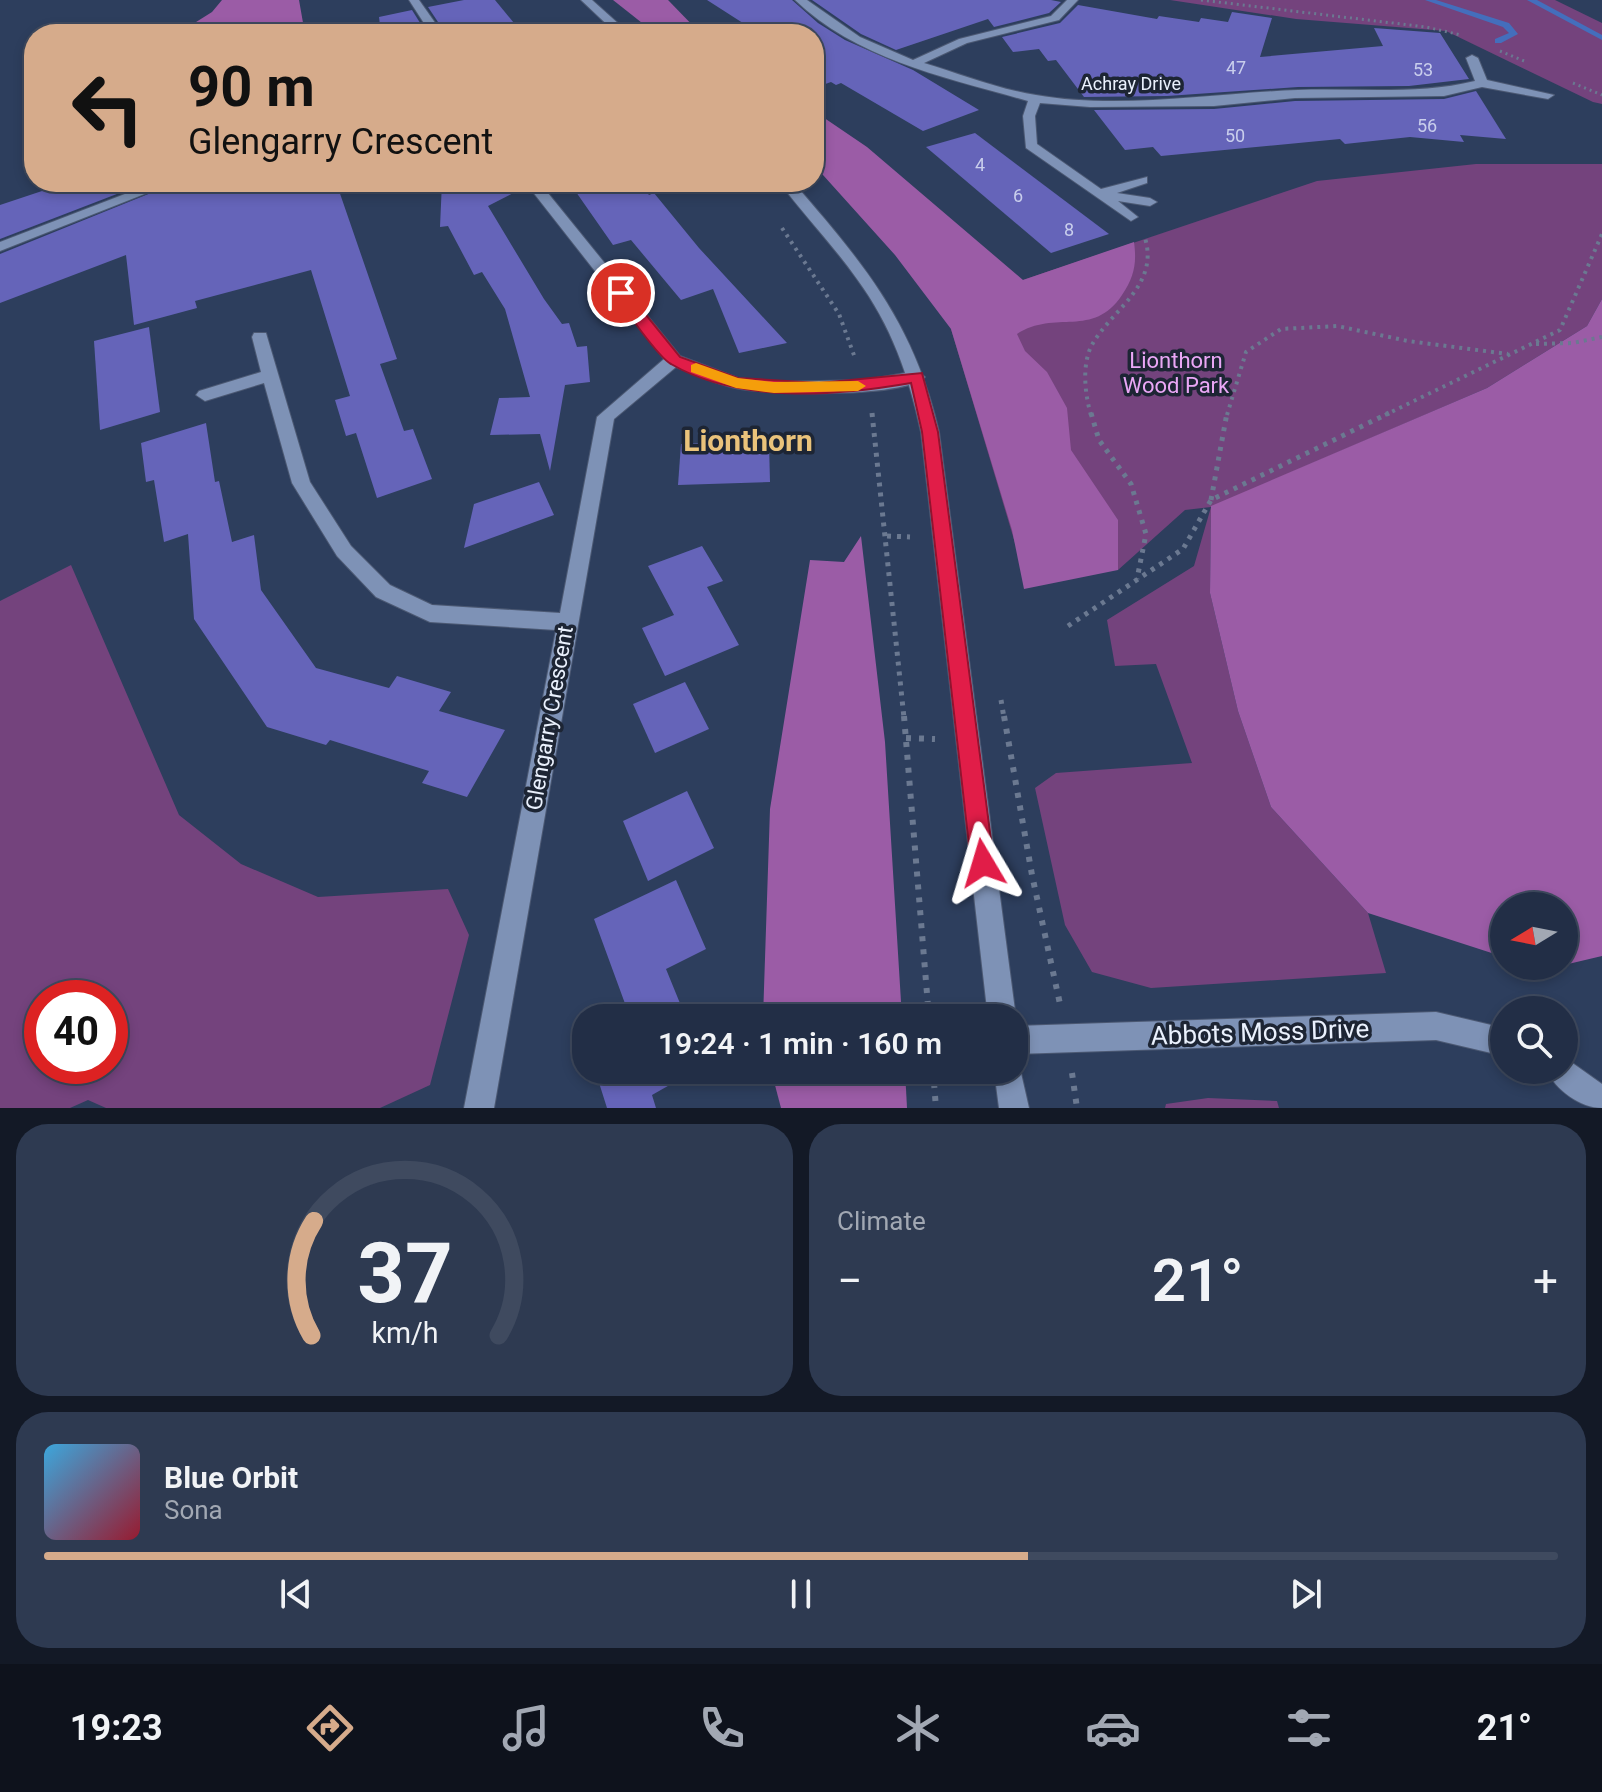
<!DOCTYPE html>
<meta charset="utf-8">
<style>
body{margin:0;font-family:Roboto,sans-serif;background:#2e3a51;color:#f1f3f6;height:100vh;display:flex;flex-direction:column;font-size:30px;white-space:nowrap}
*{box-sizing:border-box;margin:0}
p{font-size:26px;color:#a2a8b3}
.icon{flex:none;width:44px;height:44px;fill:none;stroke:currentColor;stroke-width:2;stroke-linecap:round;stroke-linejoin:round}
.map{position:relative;height:1108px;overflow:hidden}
.sheet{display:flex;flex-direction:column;gap:16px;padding:16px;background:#131926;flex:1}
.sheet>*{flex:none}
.banner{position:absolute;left:24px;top:24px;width:800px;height:168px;border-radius:32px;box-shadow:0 4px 12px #0003,0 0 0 2px #3f4a5f;background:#d6ab8b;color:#111;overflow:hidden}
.needle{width:52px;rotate:260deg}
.tools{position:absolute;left:1490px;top:892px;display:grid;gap:16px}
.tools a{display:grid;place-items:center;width:88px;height:88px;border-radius:50%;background:#222e46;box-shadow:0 4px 12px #0003,0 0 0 2px #3f4a5f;font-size:40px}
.speed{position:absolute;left:24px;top:980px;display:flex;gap:16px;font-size:40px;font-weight:700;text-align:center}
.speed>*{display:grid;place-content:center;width:104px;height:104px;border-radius:50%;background:#222e46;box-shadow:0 4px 12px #0003,0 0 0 2px #3f4a5f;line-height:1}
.speed .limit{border:12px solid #d22;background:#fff;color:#111}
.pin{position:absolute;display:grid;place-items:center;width:68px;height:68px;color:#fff;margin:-34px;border:4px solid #fff;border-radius:50%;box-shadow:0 2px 8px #0007}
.me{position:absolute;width:88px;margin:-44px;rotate:353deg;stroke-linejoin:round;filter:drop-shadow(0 0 6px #0008)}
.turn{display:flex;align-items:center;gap:28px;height:168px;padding:0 32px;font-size:36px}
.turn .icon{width:104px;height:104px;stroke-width:2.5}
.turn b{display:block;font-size:56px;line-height:68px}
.big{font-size:60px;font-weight:600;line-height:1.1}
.sheet .tile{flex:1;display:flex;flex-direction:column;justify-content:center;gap:12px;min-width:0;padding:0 28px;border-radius:32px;background:#2e3a51}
.sheet .dial{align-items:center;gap:0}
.dial svg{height:208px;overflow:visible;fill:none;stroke:#3f4a5f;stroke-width:7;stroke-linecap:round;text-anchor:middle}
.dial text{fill:#f1f3f6;stroke:none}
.song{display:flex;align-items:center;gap:24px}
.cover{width:96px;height:96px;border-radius:12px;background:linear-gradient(135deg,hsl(200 70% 55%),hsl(350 70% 35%))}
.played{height:8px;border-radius:4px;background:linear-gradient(90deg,#d6ab8b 65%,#3f4a5f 65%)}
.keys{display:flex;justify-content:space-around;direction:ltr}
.heat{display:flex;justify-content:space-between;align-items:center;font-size:44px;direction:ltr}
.sheet .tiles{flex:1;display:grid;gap:16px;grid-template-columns:1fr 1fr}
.tile:last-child{grid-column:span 2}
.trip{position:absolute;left:572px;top:1004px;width:456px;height:80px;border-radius:32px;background:#222e46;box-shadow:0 4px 12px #0003,0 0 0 2px #3f4a5f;font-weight:600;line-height:80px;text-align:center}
.tab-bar{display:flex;height:128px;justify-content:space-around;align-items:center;background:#0e121c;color:#a2a8b3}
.tab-bar .icon{width:56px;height:56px}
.tab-bar .selected{color:#d6ab8b}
.tab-bar b{font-size:36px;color:#f1f3f6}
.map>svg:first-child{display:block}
</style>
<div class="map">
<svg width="1602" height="1108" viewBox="0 0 1602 1108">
<rect width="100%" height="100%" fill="#2d3e5d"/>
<g fill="#74437d" fill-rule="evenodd">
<polygon points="1170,0 1555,0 1602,23 1602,104 1593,102 1446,31 1296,19"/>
<polygon points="1476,164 1602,164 1602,299 1587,326 1487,388 1211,507 1210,593 1238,711 1271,807 1368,913 1386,973 1151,988 1092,972 1065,925 1035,788 1056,773 1192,763 1156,664 1115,666 1107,620 1194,566 1211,507 1185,510 1118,570 1118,521 1015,543 951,329 1023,280 1317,181"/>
<path d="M 71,565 L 179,815 L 241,864 L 318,897 L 448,889 L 469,935 L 430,1085 L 380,1108 L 106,1108 L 88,1100 L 70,1108 L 0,1108 L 0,601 ZM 42,998 L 110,998 L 110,1066 L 42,1066 Z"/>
<polygon points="1208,1098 1277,1101 1279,1108 1165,1108 1166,1104"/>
</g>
<g fill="#9b5ca6">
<polygon points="222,0 299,0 305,34 177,34 212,12"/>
<polygon points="613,0 668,0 701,34 656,34"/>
<path d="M 814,111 L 867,147 L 1023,280 L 1134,242 C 1137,264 1134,277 1122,295 C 1093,339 1055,309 1017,334 L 1025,351 L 1047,372 L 1067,408 L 1071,450 L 1118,520 L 1118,570 L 1024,589 L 1012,530 L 951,329 L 895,255 L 814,165 Z"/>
<polygon points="1602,299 1602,956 1564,965 1564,906 1504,906 1504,957 1368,913 1271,807 1238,711 1210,593 1211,506 1487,388 1587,326"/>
<polygon points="861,536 885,742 902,1018 763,1018 770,809 810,560 844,562"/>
<polygon points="771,1070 905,1070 907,1108 781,1108"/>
</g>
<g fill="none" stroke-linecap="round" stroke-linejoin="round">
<g fill="#446ebc" fill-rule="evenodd">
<polygon points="1425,0 1436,0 1509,23 1518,34 1501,43 1495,43 1495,39 1509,33 1503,27"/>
<polygon points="1527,0 1537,0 1602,35 1602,40"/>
</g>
</g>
<g fill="#6564b9">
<polygon points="464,0 495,0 523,34 446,34 428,7"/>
<polygon points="707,0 792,0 818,23 845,40 913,70 979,110 923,131 841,83 836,85 831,82 814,88 814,34 760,34"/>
<polygon points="812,0 1051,0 1061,2 1049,13 994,27 988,19 896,50 861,34"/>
<polygon points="1078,5 1157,19 1159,16 1199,22 1201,18 1228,22 1232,12 1272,18 1260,57 1383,46 1374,28 1440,33 1469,79 1409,86 1298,87 1167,96 1084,97 1056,60 1048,61 1039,49 1013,52 1002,37 1060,23"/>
<polygon points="412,10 427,34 381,34 379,17"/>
<polygon points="1476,91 1506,139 1460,135 1464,142 1410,137 1345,144 1340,139 1161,156 1153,147 1125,150 1094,110 1214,109 1295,101 1444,99"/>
<polygon points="975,133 1109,234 1051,253 926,147"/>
<polygon points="69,182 148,182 0,239 0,205"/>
<polygon points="178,182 336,182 397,359 380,364 404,431 413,429 432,479 377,498 356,433 346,436 335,400 350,396 311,270 195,301 197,308 134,325 126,255 0,303 0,254"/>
<polygon points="442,182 522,182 525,187 488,206 544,299 562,324 569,323 577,347 587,346 590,382 565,385 550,471 540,434 490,435 499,398 530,397 505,309 482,272 474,275 448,226 440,227"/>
<polygon points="569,182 638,182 649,195 654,193 699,248 787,343 739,353 713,289 681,300 631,240 613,245"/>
<polygon points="149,327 160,412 100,430 94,341"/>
<polygon points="206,423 215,482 219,481 232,542 254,535 261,590 316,668 389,688 397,676 451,692 439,711 505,730 467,797 422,783 429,771 330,740 326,745 267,727 194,619 188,534 164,542 154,480 146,482 141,443"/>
<polygon points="714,443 769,443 770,482 678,485 681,444"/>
<polygon points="539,482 554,515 464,548 474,504"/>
<polygon points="702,546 723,581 707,587 739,645 665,676 642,628 674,615 648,566"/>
<polygon points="685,682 709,729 655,753 633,704"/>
<polygon points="687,791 714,848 648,881 623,821"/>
<polygon points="676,880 706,949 666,969 686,1018 610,1018 627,1009 594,919"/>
<polygon points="595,1070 696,1070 652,1095 656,1108 607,1108"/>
</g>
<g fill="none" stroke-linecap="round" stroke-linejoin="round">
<defs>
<g id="street">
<polygon points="409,0 419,0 443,34 431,34"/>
<path d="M 795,0 L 807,0 L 860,37 L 913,60 L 959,39 L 1051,16 L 1067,0 L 1078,0 L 1059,20 L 967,43 L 924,63 C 960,74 998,89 1036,95 C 1120,110 1214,93 1298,90 C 1357,88 1418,95 1475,81 L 1466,58 L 1472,55 L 1478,58 L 1487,80 L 1554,95 L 1548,99 L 1482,87 L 1444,96 L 1295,98 L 1214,106 L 1090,107 L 1040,103 L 1035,116 L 1037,144 L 1101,189 L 1147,177 L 1147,183 L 1117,193 L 1150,198 L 1157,202 L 1150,206 L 1118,201 L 1138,217 L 1131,221 L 1026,148 L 1023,116 L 1028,101 C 948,78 857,60 795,0 Z"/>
<polygon points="156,182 175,182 0,251 0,242"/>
<path d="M 525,182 L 539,182 L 680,356 L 738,378 L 774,382 L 865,380 L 917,371 L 925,377 C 906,398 765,395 735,388 C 715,384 695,374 676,367 L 614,419 L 494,1108 L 464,1108 L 556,630 L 430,622 L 376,597 L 337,556 L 292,483 L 264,383 L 205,401 L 196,395 L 199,391 L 261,372 L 252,337 L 254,333 L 266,333 L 310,482 L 351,546 L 390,585 L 432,605 L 560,613 L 597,417 L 664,359 Z"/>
<polygon points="1436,1012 1504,1028 1504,1056 1436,1040 1014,1054 1014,1026"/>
<path d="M 1564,1057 L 1602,1084 L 1602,1108 C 1581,1108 1555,1090 1547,1070 L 1564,1070 Z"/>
</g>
<g id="secondary">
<polygon points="581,0 592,0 630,34 617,34"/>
<path d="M 779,182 L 793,182 C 864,264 914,323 939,432 L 1016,1018 L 1014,1023 L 1014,1018 L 988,1018 L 921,432 C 909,376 891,325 857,279 C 833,245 804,215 779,182 Z"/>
<polygon points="1014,1058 1018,1060 1029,1108 999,1108 994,1070 1014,1070"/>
</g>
</defs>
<use href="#street" stroke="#4c5973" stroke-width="2"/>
<use href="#secondary" stroke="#4c5973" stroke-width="2"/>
<g stroke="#6b7991" stroke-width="3" stroke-dasharray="2 4" stroke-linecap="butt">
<polyline points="1201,0 1426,27 1461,35"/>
<polyline points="1500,51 1524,61"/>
<polyline points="1573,83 1602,95"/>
</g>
<g stroke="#6b7991" stroke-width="4" stroke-dasharray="3 5" stroke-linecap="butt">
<polyline points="748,182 758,193"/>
<polyline points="782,228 839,314 855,358"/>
<polyline points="1536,344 1573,343 1602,337"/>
<path d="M 1091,415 C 1085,395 1081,363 1093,343 C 1114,308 1159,285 1145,238"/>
<polyline points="1227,415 1246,352 1281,329 1337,326 1408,341 1508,354"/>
<polyline points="1385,415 1560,330 1602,234"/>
</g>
<g stroke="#6b7991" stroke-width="5" stroke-dasharray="4 6" stroke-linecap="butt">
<polyline points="872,413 904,718"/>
<polyline points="1091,413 1099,440 1131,484 1146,534 1137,579"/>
<polyline points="1211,500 1227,413"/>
<polyline points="887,536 910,537"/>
<polyline points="1068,626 1183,549 1211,500 1389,413"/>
<polyline points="1001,700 1004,718"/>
</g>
<g stroke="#6b7991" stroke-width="6" stroke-dasharray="5 8" stroke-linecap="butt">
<polyline points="904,716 929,1018"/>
<polyline points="1004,716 1032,875 1060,1004"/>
<polyline points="906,738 935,739"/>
<polyline points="933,1070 936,1108"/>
<polyline points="1072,1073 1077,1108"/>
</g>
<use href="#street" fill="#7e92b6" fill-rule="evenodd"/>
<use href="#secondary" fill="#7e92b6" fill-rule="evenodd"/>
</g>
<path fill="#e11d48" stroke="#92132f" stroke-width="2" d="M 621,289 L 626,290 L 680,357 L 738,378 L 819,383 L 922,373 L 938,432 L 994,863 L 991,871 L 983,874 L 974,871 L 971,863 L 922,432 L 911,383 C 836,396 740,404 671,364 C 658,357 624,308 614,293 Z"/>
<polygon fill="#f59e0b" points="696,363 738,378 774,382 858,381 866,386 858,391 774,393 736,388 691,372 691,365"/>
<g text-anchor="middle" stroke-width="7" stroke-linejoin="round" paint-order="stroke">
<g font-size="18" fill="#c9ceec">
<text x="1236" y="74">47</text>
<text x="1423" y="76">53</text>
<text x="1427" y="132">56</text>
<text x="1235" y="142">50</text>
<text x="980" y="171">4</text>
<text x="1018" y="202">6</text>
<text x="1069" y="236">8</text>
</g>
<g font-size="18" fill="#eaf1fd" stroke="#1d2534">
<text x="1131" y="90">Achray Drive</text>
</g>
<g font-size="22" fill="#eaa7f6" stroke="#1d2534">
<text x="1176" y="368">Lionthorn<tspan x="1176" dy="25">Wood Park</tspan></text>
</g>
<g font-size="22" fill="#eaf1fd" stroke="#1d2534">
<text transform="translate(549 718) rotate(-80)" y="8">Glengarry Crescent</text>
</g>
<g font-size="26" fill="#eaf1fd" stroke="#1d2534">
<text transform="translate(1260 1032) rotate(-2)" y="9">Abbots Moss Drive</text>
</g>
<g font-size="30" font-weight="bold" fill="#eac37b" stroke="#1d2534">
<text x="748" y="451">Lionthorn</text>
</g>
</g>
</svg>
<div class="tools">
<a><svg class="needle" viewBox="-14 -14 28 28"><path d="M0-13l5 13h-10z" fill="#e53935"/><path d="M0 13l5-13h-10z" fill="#a2a8b3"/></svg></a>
<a><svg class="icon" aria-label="search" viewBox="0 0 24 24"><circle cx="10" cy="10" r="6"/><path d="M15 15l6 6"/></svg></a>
</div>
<div class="speed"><div class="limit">40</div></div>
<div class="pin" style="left:621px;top:293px;background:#d93025"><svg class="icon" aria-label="arrive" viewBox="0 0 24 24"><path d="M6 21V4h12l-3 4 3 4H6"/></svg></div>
<svg class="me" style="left:983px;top:863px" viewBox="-20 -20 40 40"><path d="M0-17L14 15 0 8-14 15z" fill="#e11d48" stroke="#fff" stroke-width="4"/></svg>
<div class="trip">19:24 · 1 min · 160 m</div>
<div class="banner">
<div class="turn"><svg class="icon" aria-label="left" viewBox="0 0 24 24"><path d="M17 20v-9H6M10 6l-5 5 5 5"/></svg><div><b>90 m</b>Glengarry Crescent</div></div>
</div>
</div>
<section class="sheet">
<div class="tiles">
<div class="tile dial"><svg viewBox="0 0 100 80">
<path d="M14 69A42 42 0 1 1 86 69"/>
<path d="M14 69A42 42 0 0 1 15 25" stroke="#d6ab8b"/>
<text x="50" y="56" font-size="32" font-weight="700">37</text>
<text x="50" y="72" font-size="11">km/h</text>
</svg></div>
<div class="tile"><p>Climate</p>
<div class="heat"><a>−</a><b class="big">21°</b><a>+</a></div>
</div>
<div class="tile">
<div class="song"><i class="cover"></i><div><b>Blue Orbit</b><p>Sona</p></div></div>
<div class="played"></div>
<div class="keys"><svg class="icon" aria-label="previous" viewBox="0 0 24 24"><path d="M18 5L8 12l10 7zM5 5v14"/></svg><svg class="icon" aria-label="pause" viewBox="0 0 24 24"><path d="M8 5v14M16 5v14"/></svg><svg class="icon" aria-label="next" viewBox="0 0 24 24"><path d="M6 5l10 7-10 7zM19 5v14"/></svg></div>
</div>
</div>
</section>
<nav class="tab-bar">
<b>19:23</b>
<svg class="icon selected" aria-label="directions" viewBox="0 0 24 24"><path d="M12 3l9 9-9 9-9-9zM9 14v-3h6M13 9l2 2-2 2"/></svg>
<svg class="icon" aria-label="music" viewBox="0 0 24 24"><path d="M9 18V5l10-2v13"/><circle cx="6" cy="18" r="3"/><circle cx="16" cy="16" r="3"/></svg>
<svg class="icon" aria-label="phone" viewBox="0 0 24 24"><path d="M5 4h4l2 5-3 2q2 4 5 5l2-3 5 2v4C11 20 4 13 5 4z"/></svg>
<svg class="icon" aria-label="climate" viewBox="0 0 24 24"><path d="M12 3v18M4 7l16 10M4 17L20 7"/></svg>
<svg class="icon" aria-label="car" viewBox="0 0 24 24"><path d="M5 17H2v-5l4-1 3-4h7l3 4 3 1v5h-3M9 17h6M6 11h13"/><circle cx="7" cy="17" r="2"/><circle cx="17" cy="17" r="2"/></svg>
<svg class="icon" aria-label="filters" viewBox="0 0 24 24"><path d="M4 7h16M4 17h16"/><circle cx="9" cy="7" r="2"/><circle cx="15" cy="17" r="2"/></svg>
<b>21°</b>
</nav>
